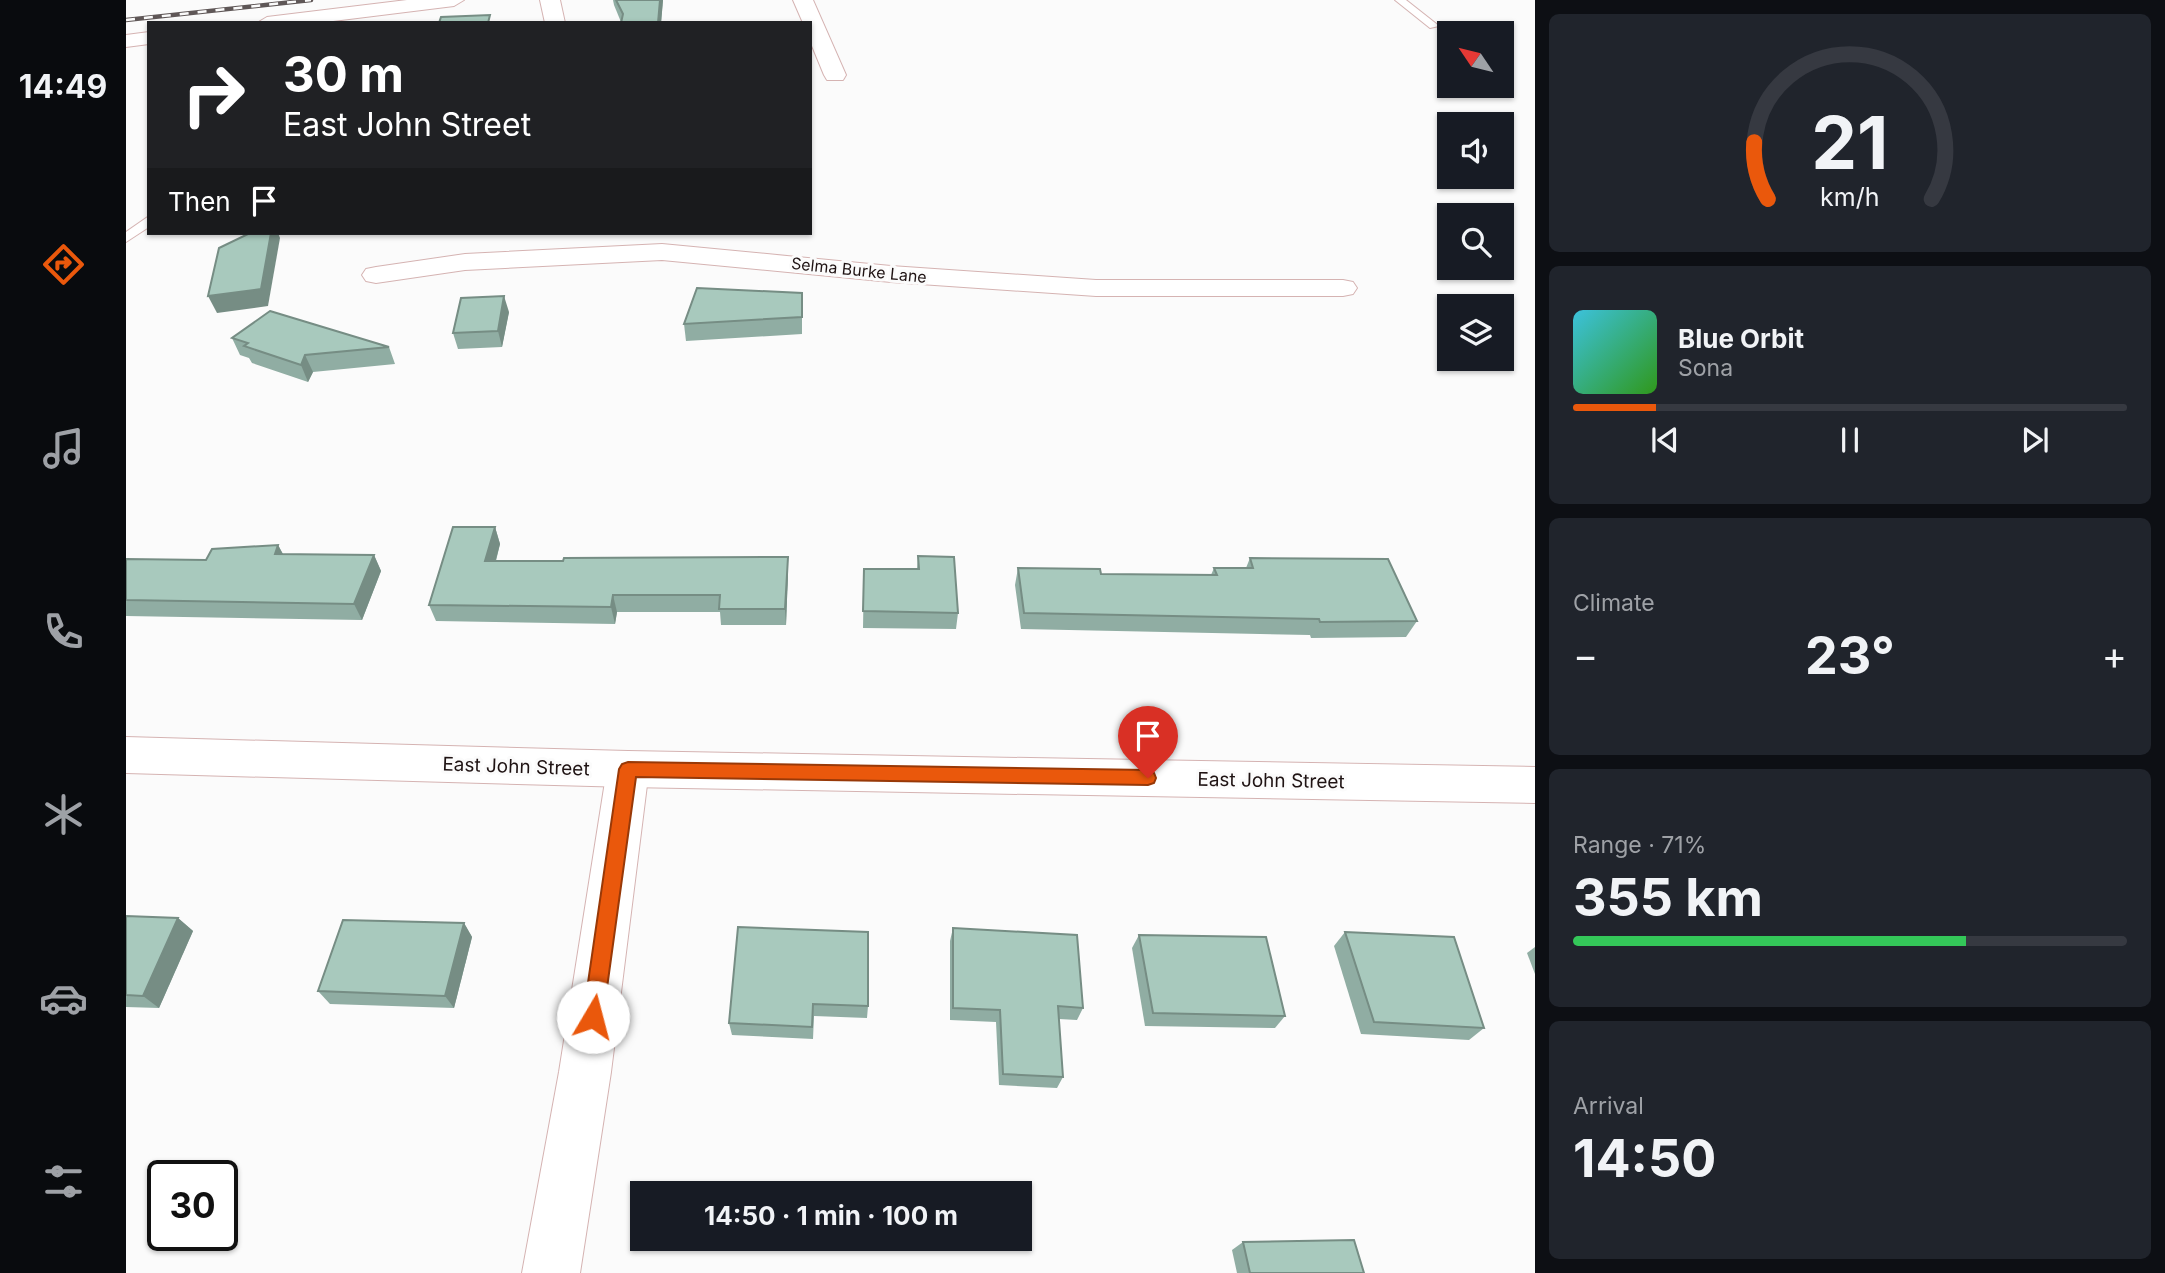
<!DOCTYPE html>
<meta charset="utf-8">
<style>
body{margin:0;font-family:Inter,sans-serif;background:#20242c;color:#f1f3f6;height:100vh;display:flex;flex-direction:column;font-size:26px;white-space:nowrap}
*{box-sizing:border-box;margin:0}
p{font-size:23px;color:#9ea1a6}
.icon{flex:none;width:38px;height:38px;fill:none;stroke:currentColor;stroke-width:2;stroke-linecap:round;stroke-linejoin:round}
.map{position:relative;flex:1;overflow:hidden}
.drawer{display:flex;flex-direction:column;gap:14px;padding:14px;background:#0d0f14;width:630px}
.drawer>*{flex:none}
.guide{position:absolute;left:21px;top:21px;width:665px;height:214px;border-radius:0px;box-shadow:0 2px 5px #0004;background:#202124;color:#fff;overflow:hidden}
.needle{width:46px;rotate:305deg}
.buttons{position:absolute;left:1311px;top:21px;display:grid;gap:14px}
.buttons a{display:grid;place-items:center;width:77px;height:77px;border-radius:0px;background:#171b24;box-shadow:0 2px 5px #0004;font-size:35px}
.speed{position:absolute;left:21px;top:1160px;display:flex;gap:14px;font-size:35px;font-weight:700;text-align:center}
.speed>*{display:grid;place-content:center;width:91px;height:91px;border-radius:50%;background:#171b24;box-shadow:0 2px 5px #0004;line-height:1}
.speed .limit{border:4px solid #111;border-radius:10px;background:#fff;color:#111}
.pin{position:absolute;display:grid;place-items:center;width:60px;height:60px;color:#fff;margin:-72px -30px;border-radius:50% 50% 50% 0;rotate:-45deg;box-shadow:0 0 7px #0007}
.pin .icon{rotate:45deg}
.me{position:absolute;width:77px;margin:-38px;rotate:8deg;stroke-linejoin:round;filter:drop-shadow(0 0 5px #0008)}
.turn{display:flex;align-items:center;gap:24px;height:147px;padding:0 21px;font-size:32px}
.turn .icon{width:91px;height:91px;stroke-width:2.5}
.turn b{display:block;font-size:49px;line-height:60px}
.then{display:flex;align-items:center;height:66px;padding:0 21px;background:#0003;gap:14px;font-size:26px}
.big{font-size:52px;font-weight:700;line-height:1.1}
.drawer .card{flex:1;display:flex;flex-direction:column;justify-content:center;gap:10px;min-width:0;padding:0 24px;border-radius:10px;background:#20242c}
.drawer .dial{align-items:center;gap:0}
.dial svg{height:182px;overflow:visible;fill:none;stroke:#363941;stroke-width:7;stroke-linecap:round;text-anchor:middle}
.dial text{fill:#f1f3f6;stroke:none}
.song{display:flex;align-items:center;gap:21px}
.cover{width:84px;height:84px;border-radius:10px;background:linear-gradient(135deg,hsl(190 70% 55%),hsl(110 70% 35%))}
.played{height:7px;border-radius:4px;background:linear-gradient(90deg,#ea580c 15%,#363941 15%)}
.keys{display:flex;justify-content:space-around;direction:ltr}
.heat{display:flex;justify-content:space-between;align-items:center;font-size:38px;direction:ltr}
.charge{height:10px;border-radius:5px;background:linear-gradient(90deg,#34c759 71%,#363941 0)}
.trip{position:absolute;left:504px;top:1181px;width:402px;height:70px;border-radius:0px;background:#171b24;box-shadow:0 2px 5px #0004;font-weight:700;line-height:70px;text-align:center}
main{display:flex;flex:1;min-height:0}
.dock{display:flex;flex-direction:column;width:126px;justify-content:space-around;align-items:center;background:#090b0e;color:#9ea1a6}
.dock .icon{width:49px;height:49px}
.dock .selected{color:#ea580c}
.dock b{font-size:32px;color:#f1f3f6}
.map>svg:first-child{display:block}
</style>
<main>
<nav class="dock">
<b>14:49</b>
<svg class="icon selected" aria-label="directions" viewBox="0 0 24 24"><path d="M12 3l9 9-9 9-9-9zM9 14v-3h6M13 9l2 2-2 2"/></svg>
<svg class="icon" aria-label="music" viewBox="0 0 24 24"><path d="M9 18V5l10-2v13"/><circle cx="6" cy="18" r="3"/><circle cx="16" cy="16" r="3"/></svg>
<svg class="icon" aria-label="phone" viewBox="0 0 24 24"><path d="M5 4h4l2 5-3 2q2 4 5 5l2-3 5 2v4C11 20 4 13 5 4z"/></svg>
<svg class="icon" aria-label="climate" viewBox="0 0 24 24"><path d="M12 3v18M4 7l16 10M4 17L20 7"/></svg>
<svg class="icon" aria-label="car" viewBox="0 0 24 24"><path d="M5 17H2v-5l4-1 3-4h7l3 4 3 1v5h-3M9 17h6M6 11h13"/><circle cx="7" cy="17" r="2"/><circle cx="17" cy="17" r="2"/></svg>
<svg class="icon" aria-label="filters" viewBox="0 0 24 24"><path d="M4 7h16M4 17h16"/><circle cx="9" cy="7" r="2"/><circle cx="15" cy="17" r="2"/></svg>
</nav>
<div class="map">
<svg width="1409" height="1273" viewBox="0 0 1409 1273">
<rect width="100%" height="100%" fill="#fbfbfb"/>
<g fill="none" stroke-linecap="round" stroke-linejoin="round">
<defs>
<g id="lane">
<polygon points="1269,0 1280,0 1313,26 1304,28"/>
<polygon points="23,216 23,227 0,242 0,232"/>
</g>
<g id="street">
<polygon points="414,0 434,0 439,23 419,23"/>
<polygon points="667,0 687,0 720,75 717,80 701,80 698,75 684,41 684,23 677,23"/>
<polygon points="536,244 765,266 970,280 1217,280 1227,282 1231,288 1227,294 1217,296 970,296 765,282 536,260 339,270 250,283 240,281 236,275 240,269 250,267 339,254"/>
<polygon points="502,751 517,756 523,769 485,1072 454,1273 396,1273 433,1072 481,769 487,756"/>
</g>
<g id="secondary">
<polygon points="281,0 338,0 328,6 191,23 131,23 141,17"/>
<polygon points="23,32 23,44 0,47 0,35"/>
<polygon points="0,737 502,751 1409,767 1409,803 502,787 0,773"/>
</g>
</defs>
<use href="#lane" stroke="#d5b3b2" stroke-width="2"/>
<use href="#street" stroke="#d5b3b2" stroke-width="2"/>
<use href="#secondary" stroke="#d5b3b2" stroke-width="2"/>
<use href="#lane" fill="#fff" fill-rule="evenodd"/>
<use href="#street" fill="#fff" fill-rule="evenodd"/>
<use href="#secondary" fill="#fff" fill-rule="evenodd"/>
<defs>
<polyline id="rail" points="0,20 185,0"/>
</defs>
<use href="#rail" stroke="#5f5757" stroke-width="4.5"/>
<use href="#rail" stroke="#fbfbfb" stroke-width="2.5" stroke-dasharray="9" stroke-linecap="butt"/>
</g>
<g fill="#90ada3">
<polygon points="487,0 537,0 535,23 495,22 488,5"/>
<polygon points="676,293 676,334 560,341 558,324"/>
<polygon points="383,312 376,347 332,349 327,333"/>
<polygon points="106,338 263,347 269,364 187,372 182,382 126,363 123,358 114,355"/>
<polygon points="369,527 374,544 370,561 662,573 660,625 595,625 594,612 491,612 489,624 310,621 303,605"/>
<polygon points="152,545 157,554 248,555 255,571 236,620 0,616 0,559 80,560"/>
<polygon points="792,556 832,613 830,629 737,628 738,569 791,569"/>
<polygon points="1124,558 1291,621 1280,637 1185,638 1184,635 895,629 889,585 892,568 975,574 1085,575 1088,568 1120,568"/>
<polygon points="0,916 52,918 67,931 33,1008 0,1007"/>
<polygon points="338,923 346,937 328,1008 204,1004 192,991"/>
<polygon points="612,927 742,1006 741,1018 688,1016 687,1039 606,1035 603,1023"/>
<polygon points="827,928 957,1008 951,1020 933,1019 937,1077 931,1088 873,1085 870,1022 824,1020 824,941"/>
<polygon points="1219,932 1358,1028 1343,1040 1235,1034 1208,946"/>
<polygon points="1013,935 1159,1016 1149,1028 1019,1026 1006,948"/>
<polygon points="1409,947 1409,974 1401,953"/>
<polygon points="1117,1242 1238,1273 1111,1273 1106,1250"/>
</g>
<g fill="#768d84">
<polygon points="534,0 537,0 535,23 532,23"/>
<polygon points="145,233 152,233 154,238 142,306 91,313 82,296"/>
<polygon points="378,296 383,312 376,347 372,331"/>
<polygon points="179,355 187,372 182,382 175,365"/>
<polygon points="369,527 374,544 365,578 359,561"/>
<polygon points="152,545 161,562 149,554"/>
<polygon points="248,555 255,571 236,620 228,604"/>
<polygon points="662,557 662,573 660,625 659,609"/>
<polygon points="487,595 491,612 489,624 485,607"/>
<polygon points="52,918 67,931 33,1008 17,996"/>
<polygon points="338,923 346,937 328,1008 319,996"/>
</g>
<g fill="#a8c9bd" stroke="#768d84" stroke-width="2">
<polygon points="490,0 534,0 532,23 495,23 497,14"/>
<polygon points="364,15 362,23 313,23 315,17"/>
<polygon points="124,233 145,233 135,289 82,296 93,248"/>
<polygon points="571,288 676,293 676,317 558,324"/>
<polygon points="378,296 372,331 327,333 335,298"/>
<polygon points="144,311 263,347 179,355 175,365 118,346 122,343 106,338"/>
<polygon points="327,527 369,527 359,561 437,561 438,558 662,557 659,609 593,609 594,595 487,595 485,607 303,605"/>
<polygon points="152,545 149,554 248,555 228,604 0,600 0,559 80,560 86,549"/>
<polygon points="792,556 828,557 832,613 737,611 738,569 793,569"/>
<polygon points="1124,558 1262,559 1291,621 1194,622 1193,619 898,613 892,568 974,569 975,574 1091,575 1088,568 1127,568"/>
<polygon points="0,916 52,918 17,996 0,995"/>
<polygon points="217,920 338,923 319,996 192,991"/>
<polygon points="612,927 742,932 742,1006 687,1004 686,1027 603,1023"/>
<polygon points="827,928 951,935 957,1008 932,1006 937,1077 877,1074 874,1010 827,1008"/>
<polygon points="1219,932 1328,937 1358,1028 1248,1022"/>
<polygon points="1013,935 1140,937 1159,1016 1027,1013"/>
<polygon points="1228,1240 1238,1273 1124,1273 1117,1242"/>
</g>
<polygon fill="#ea580c" stroke="#983908" stroke-width="2" points="502,762 1022,770 1028,773 1030,778 1028,783 1022,785 510,777 477,1017 474,1024 467,1027 460,1024 457,1017 493,769 496,764"/>
<g text-anchor="middle" stroke-width="6" stroke-linejoin="round" paint-order="stroke">
<g font-size="16" fill="#1f1313" stroke="#fbfbfb">
<text transform="translate(733 270) rotate(6)" y="6">Selma Burke Lane</text>
</g>
<g font-size="19" fill="#1f1313" stroke="#fbfbfb">
<text transform="translate(390 766) rotate(2)" y="7">East John Street</text>
<text transform="translate(1145 780) rotate(1)" y="7">East John Street</text>
</g>
</g>
</svg>
<div class="buttons">
<a><svg class="needle" viewBox="-14 -14 28 28"><path d="M0-13l5 13h-10z" fill="#e53935"/><path d="M0 13l5-13h-10z" fill="#9ea1a6"/></svg></a>
<a><svg class="icon" aria-label="sound" viewBox="0 0 24 24"><path d="M4 9h4l5-4v14l-5-4H4zM17 9q2 3 0 6"/></svg></a>
<a><svg class="icon" aria-label="search" viewBox="0 0 24 24"><circle cx="10" cy="10" r="6"/><path d="M15 15l6 6"/></svg></a>
<a><svg class="icon" aria-label="layers" viewBox="0 0 24 24"><path d="M12 4l9 5-9 5-9-5zM3 14l9 5 9-5"/></svg></a>
</div>
<div class="speed"><div class="limit">30</div></div>
<div class="pin" style="left:1022px;top:778px;background:#d93025"><svg class="icon" aria-label="arrive" viewBox="0 0 24 24"><path d="M6 21V4h12l-3 4 3 4H6"/></svg></div>
<svg class="me" style="left:467px;top:1017px" viewBox="-20 -20 40 40"><circle r="19" fill="#fff"/><path d="M0-13L10 11 0 6-10 11z" fill="#ea580c"/></svg>
<div class="trip">14:50 · 1 min · 100 m</div>
<div class="guide">
<div class="turn"><svg class="icon" aria-label="right" viewBox="0 0 24 24"><path d="M7 20v-9h11M14 6l5 5-5 5"/></svg><div><b>30 m</b>East John Street</div></div>
<div class="then">Then<svg class="icon" aria-label="arrive" viewBox="0 0 24 24"><path d="M6 21V4h12l-3 4 3 4H6"/></svg></div>
</div>
</div>
<section class="drawer">
<div class="card dial"><svg viewBox="0 0 100 80">
<path d="M14 69A42 42 0 1 1 86 69"/>
<path d="M14 69A42 42 0 0 1 8 44" stroke="#ea580c"/>
<text x="50" y="56" font-size="32" font-weight="700">21</text>
<text x="50" y="72" font-size="11">km/h</text>
</svg></div>
<div class="card">
<div class="song"><i class="cover"></i><div><b>Blue Orbit</b><p>Sona</p></div></div>
<div class="played"></div>
<div class="keys"><svg class="icon" aria-label="previous" viewBox="0 0 24 24"><path d="M18 5L8 12l10 7zM5 5v14"/></svg><svg class="icon" aria-label="pause" viewBox="0 0 24 24"><path d="M8 5v14M16 5v14"/></svg><svg class="icon" aria-label="next" viewBox="0 0 24 24"><path d="M6 5l10 7-10 7zM19 5v14"/></svg></div>
</div>
<div class="card"><p>Climate</p>
<div class="heat"><a>−</a><b class="big">23°</b><a>+</a></div>
</div>
<div class="card"><p>Range · 71%</p><b class="big">355 km</b><div class="charge"></div></div>
<div class="card"><p>Arrival</p><b class="big">14:50</b></div>
</section>
</main>
